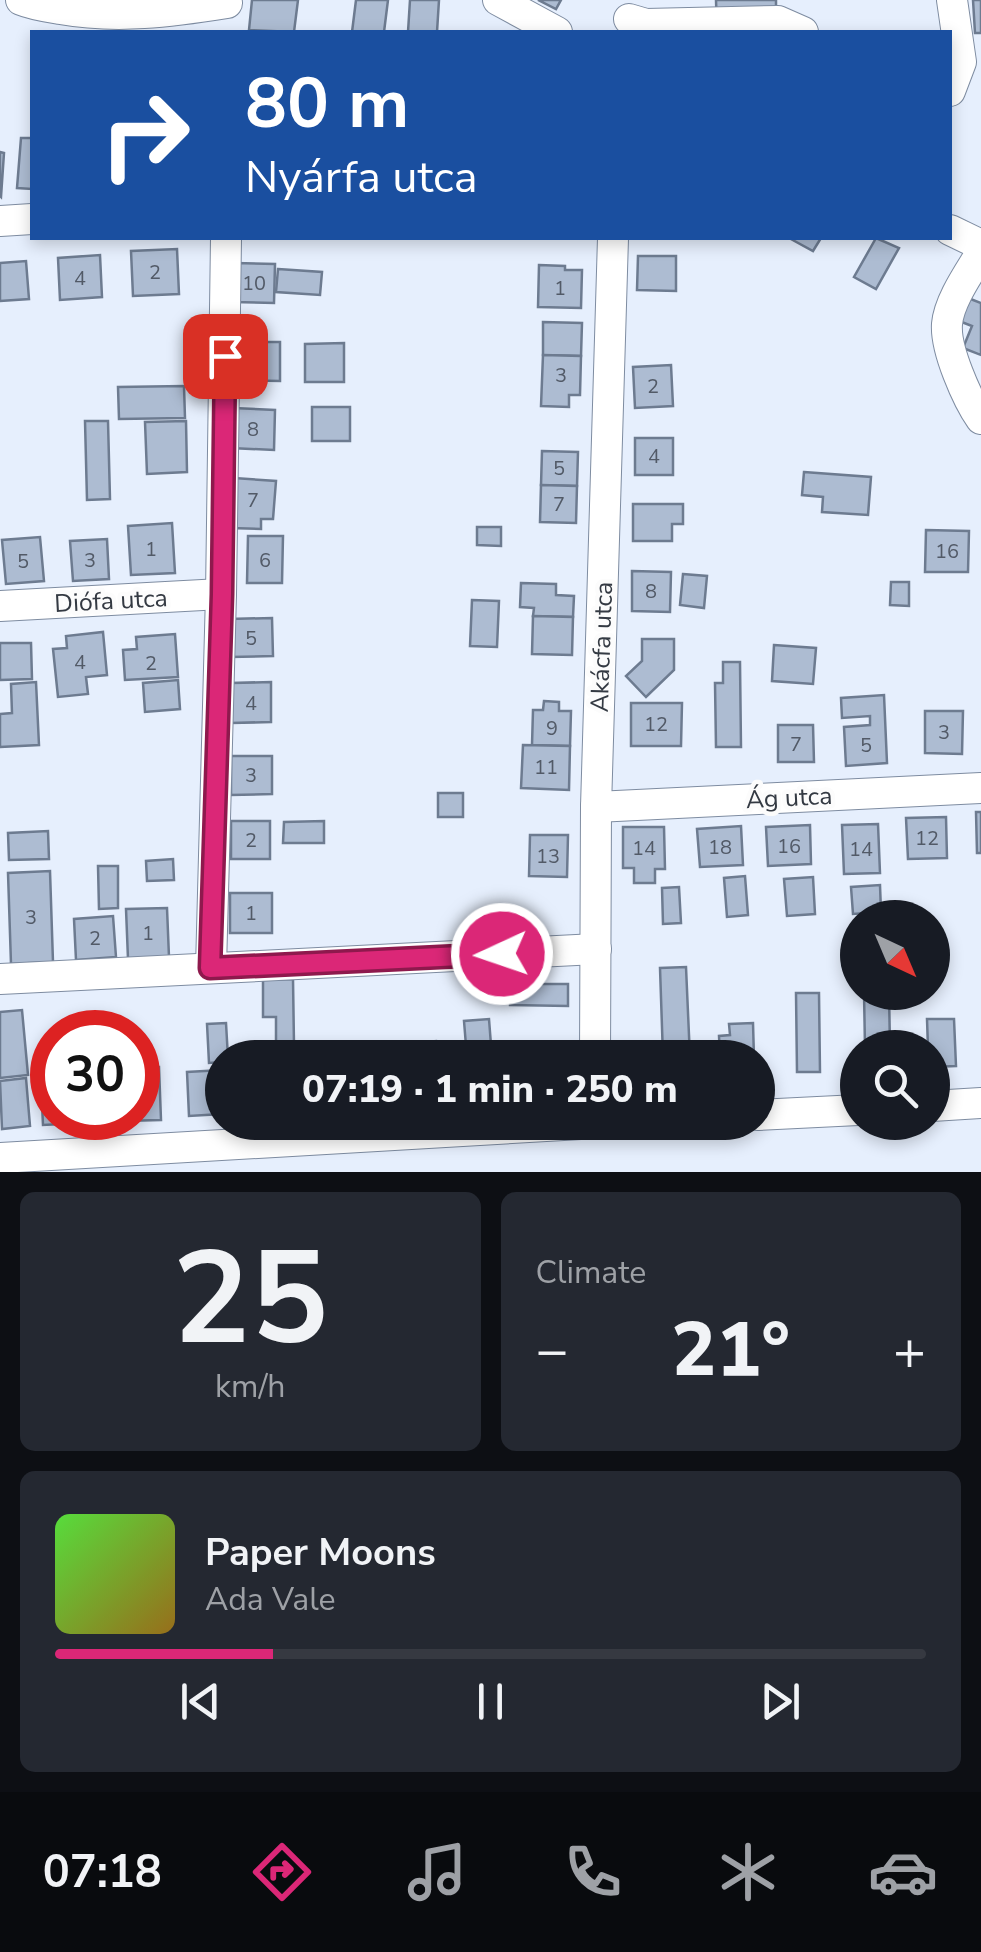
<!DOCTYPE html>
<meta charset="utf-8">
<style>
body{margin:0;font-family:"Nunito Sans",sans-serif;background:#242831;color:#f1f3f6;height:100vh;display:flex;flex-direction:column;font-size:38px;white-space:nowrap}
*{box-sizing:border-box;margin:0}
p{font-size:32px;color:#9ea1a6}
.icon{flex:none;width:55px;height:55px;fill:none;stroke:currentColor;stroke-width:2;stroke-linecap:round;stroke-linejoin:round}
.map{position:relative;height:1172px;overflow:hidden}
.side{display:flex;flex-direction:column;gap:20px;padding:20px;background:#0d0f14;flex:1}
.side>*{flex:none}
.banner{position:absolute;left:30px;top:30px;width:922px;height:210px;border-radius:0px;box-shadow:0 5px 15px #0003;background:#1a4fa0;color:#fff;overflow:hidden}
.needle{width:65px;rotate:136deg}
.fabs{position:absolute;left:840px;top:900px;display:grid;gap:20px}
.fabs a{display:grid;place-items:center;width:110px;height:110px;border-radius:50%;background:#171b24;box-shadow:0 5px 15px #0003;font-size:50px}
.speed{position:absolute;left:30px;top:1010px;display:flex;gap:20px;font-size:50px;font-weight:700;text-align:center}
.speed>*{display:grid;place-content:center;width:130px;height:130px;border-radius:50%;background:#171b24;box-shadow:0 5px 15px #0003;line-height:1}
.speed .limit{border:15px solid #d22;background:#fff;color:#111}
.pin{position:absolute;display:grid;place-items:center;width:85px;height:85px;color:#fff;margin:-42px;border-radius:20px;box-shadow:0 5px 15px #0006}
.me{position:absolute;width:110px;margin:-55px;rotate:267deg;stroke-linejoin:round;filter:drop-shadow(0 0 8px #0008)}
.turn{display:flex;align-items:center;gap:35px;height:210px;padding:0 50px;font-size:45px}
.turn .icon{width:130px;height:130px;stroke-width:2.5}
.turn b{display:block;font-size:70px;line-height:85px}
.big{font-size:75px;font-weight:800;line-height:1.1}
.side .widget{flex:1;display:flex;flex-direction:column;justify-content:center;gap:15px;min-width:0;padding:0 35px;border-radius:15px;background:#242831}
.side .dial{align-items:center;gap:0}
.dial b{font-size:130px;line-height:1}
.song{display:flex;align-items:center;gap:30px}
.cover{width:120px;height:120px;border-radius:15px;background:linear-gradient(135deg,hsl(110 70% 55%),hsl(40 70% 35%))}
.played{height:10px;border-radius:5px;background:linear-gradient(90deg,#db2777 25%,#363941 25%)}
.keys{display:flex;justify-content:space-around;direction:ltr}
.heat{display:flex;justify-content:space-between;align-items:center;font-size:55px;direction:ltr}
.side .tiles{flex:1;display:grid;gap:20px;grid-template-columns:1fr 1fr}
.widget:last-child{grid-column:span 2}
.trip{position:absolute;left:205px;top:1040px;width:570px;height:100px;border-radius:50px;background:#171b24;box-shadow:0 5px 15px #0003;font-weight:800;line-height:100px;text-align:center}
.tabs{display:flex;height:160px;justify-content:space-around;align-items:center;background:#090b0e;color:#9ea1a6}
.tabs .icon{width:70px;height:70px}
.tabs .on{color:#db2777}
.tabs b{font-size:45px;color:#f1f3f6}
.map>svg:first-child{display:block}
</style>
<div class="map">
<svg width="981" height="1172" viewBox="0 0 981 1172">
<rect width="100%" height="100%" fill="#e6effd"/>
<g fill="#adbcd2" stroke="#6d7b90" stroke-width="2.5">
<polygon points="252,0 298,0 294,32 249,30"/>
<polygon points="356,0 388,0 384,32 352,32"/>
<polygon points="410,0 439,0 437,32 408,32"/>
<polygon points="538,0 561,0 556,9"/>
<polygon points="716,0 776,0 776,32 717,32"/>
<polygon points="973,0 981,0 981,33 975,33"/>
<polygon points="21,138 32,138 32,189 17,188"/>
<polygon points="0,152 4,153 1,197 0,196"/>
<polygon points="789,238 821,238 813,251"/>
<polygon points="876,238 899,248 876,289 854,277"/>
<polygon points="177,249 179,294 133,296 131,251"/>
<polygon points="100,255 102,297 60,300 58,258"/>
<polygon points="638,256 676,256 676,291 637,290"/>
<polygon points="26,261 29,299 0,301 0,263"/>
<polygon points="234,263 275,264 274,303 233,302"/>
<polygon points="539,265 565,266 565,270 582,270 581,308 538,307"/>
<polygon points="278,269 322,272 320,295 276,292"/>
<polygon points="968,298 981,303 981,355 963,348 972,326 959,321"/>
<polygon points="543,322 582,323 581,356 543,355"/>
<polygon points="230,342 280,342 280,381 230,380"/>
<polygon points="344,343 344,382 305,382 305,344"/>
<polygon points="543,355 581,356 580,395 569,395 569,407 541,406"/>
<polygon points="671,365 673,406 635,408 633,367"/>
<polygon points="184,386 185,418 119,419 118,387"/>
<rect x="312" y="407" width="38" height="34"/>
<polygon points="233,408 275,410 274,450 231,448"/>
<polygon points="85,421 108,421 110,499 87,500"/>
<polygon points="186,421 187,472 147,474 145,422"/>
<rect x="635" y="438" width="38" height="37"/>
<polygon points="542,451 578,452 577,486 541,485"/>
<polygon points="804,472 871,477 868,515 822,512 823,497 802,495"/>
<polygon points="234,478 276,481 273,519 261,519 261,529 230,528"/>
<polygon points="541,485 577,486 576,523 540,522"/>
<polygon points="633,504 683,504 683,524 672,524 672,541 633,541"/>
<polygon points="172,523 175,573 131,575 128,526"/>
<polygon points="477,527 501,527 501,546 477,545"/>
<polygon points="926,530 969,531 968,572 925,572"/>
<polygon points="248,536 283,536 282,583 247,583"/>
<polygon points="40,537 44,581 6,584 2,540"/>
<polygon points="107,539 109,579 73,581 70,541"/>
<polygon points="632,571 671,572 670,612 632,611"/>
<polygon points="683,574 707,576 704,608 680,605"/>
<polygon points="891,582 909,582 909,606 890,605"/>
<polygon points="521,583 556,584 556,595 574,596 573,617 533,616 534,608 520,607"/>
<polygon points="472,600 499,601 497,647 470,646"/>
<polygon points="533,616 573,617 572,655 532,654"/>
<polygon points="272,618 273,656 230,657 229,619"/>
<polygon points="103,632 107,675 86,677 88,694 58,697 53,649 67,648 66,636"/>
<polygon points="175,634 178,677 125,680 123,650 137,649 136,637"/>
<polygon points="642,639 674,639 674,670 646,697 626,676 642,661"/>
<polygon points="0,643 31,643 32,679 0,680"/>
<polygon points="774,645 816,648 813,684 772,681"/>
<polygon points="723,662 740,662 741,747 716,747 715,683 723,683"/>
<polygon points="178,680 180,709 145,712 143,683"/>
<polygon points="36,682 39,745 0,747 0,714 12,713 11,684"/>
<polygon points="271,682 271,722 231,723 231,683"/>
<polygon points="884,695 887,763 846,766 844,727 870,725 870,716 842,718 841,698"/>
<polygon points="544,701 559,702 559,711 571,711 570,746 532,745 533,710 543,710"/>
<polygon points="631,703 682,703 681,746 631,746"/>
<polygon points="925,711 963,711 962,754 925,753"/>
<polygon points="778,725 813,725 814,762 778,762"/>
<polygon points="523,745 570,746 569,790 521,788"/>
<polygon points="231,756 272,756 272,794 231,795"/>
<rect x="438" y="793" width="25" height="24"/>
<polygon points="976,812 981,812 981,853 977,853"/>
<polygon points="946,817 947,858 908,859 906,818"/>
<rect x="231" y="821" width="39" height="38"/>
<polygon points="324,821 324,843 283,843 284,822"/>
<polygon points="878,824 880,873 844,874 842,825"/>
<polygon points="810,825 811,864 768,866 766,827"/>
<polygon points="741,826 743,865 700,867 697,829"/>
<polygon points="623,827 664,827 665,869 655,869 655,883 634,883 634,868 623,868"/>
<polygon points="48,831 49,859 9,860 8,833"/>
<polygon points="530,835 568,835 567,877 529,876"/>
<polygon points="173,859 174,880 147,881 146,861"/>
<polygon points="98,866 118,866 118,908 99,909"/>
<polygon points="50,871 53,962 11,964 8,873"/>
<polygon points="745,876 748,915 727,917 724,878"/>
<polygon points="813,877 815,914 787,916 784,879"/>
<polygon points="880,885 881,912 853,914 851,887"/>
<polygon points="679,887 681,923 663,924 662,888"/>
<rect x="230" y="893" width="42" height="40"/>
<polygon points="167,908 169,957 128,959 126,909"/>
<polygon points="113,916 116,957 76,960 74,919"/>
<polygon points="686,967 690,1058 651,1058 663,1057 660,968"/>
<polygon points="293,979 294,1045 276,1045 276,1017 263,1017 263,980"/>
<polygon points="510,984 568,984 568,1006 510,1005"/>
<polygon points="864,992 889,992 890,1048 865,1048"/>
<polygon points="796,993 819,993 820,1072 797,1072"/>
<polygon points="22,1010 28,1075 0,1078 0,1012"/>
<polygon points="489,1019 492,1058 467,1058 464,1021"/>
<polygon points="927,1019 954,1019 956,1066 932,1067 932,1048 928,1048"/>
<polygon points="226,1023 228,1058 222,1058 222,1062 209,1063 207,1024"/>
<polygon points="753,1023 754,1058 720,1057 719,1036 730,1035 729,1024"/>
<polygon points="436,1041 438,1058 416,1058 414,1043"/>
<polygon points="405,1044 406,1058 368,1058 367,1046"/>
<polygon points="522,1045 545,1045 545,1055 566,1055 566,1058 522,1058"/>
<polygon points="159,1067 161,1120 123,1121 123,1118 138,1118 138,1068"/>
<polygon points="222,1070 222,1114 189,1116 187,1072"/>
<polygon points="26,1078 30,1126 2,1129 0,1081"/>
<polygon points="41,1082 52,1082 52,1118 81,1118 82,1123 43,1125"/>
</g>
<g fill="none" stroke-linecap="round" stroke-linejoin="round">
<defs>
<g id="minor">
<path d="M 21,0 C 33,5 47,7 60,9 C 117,19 171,12 227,3"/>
<polyline points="498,0 557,32"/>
<polyline points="629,19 646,24 778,21 803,32"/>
<polyline points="950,91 961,62 952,0"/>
<polyline points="0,221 32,219"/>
<polyline points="950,230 981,245"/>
<path d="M 981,253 C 969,273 949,301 947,324 C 945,349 967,399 981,419"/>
<polyline points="0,606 221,594"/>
<polyline points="596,807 981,788"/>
<polyline points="211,968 221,594 226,238"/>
<polyline points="0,979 596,949"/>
<polyline points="595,1058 596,807 613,238"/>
<polyline points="932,1106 981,1103"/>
<polyline points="758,1115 858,1110"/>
<polyline points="0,1158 615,1122"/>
</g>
</defs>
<use href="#minor" stroke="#7e8ca1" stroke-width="32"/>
<use href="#minor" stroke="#fff" stroke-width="30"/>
</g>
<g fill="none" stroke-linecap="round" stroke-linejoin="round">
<defs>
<polyline id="route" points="225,356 222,594 210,968 502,954"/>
</defs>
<use href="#route" stroke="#8e194d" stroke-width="25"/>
<use href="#route" stroke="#db2777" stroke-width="18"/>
</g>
<g text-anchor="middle" stroke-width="9" stroke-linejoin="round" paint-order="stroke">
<g font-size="20" fill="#525a67">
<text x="155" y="279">2</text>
<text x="80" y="285">4</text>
<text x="254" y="290">10</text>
<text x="560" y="295">1</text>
<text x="561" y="382">3</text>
<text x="653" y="393">2</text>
<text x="253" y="436">8</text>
<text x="654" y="463">4</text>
<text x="559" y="475">5</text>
<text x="253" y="507">7</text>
<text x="559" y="511">7</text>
<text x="151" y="556">1</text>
<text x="947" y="558">16</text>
<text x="90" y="567">3</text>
<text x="265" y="567">6</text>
<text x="23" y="568">5</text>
<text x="651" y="598">8</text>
<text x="251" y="645">5</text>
<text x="80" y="669">4</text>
<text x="151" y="670">2</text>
<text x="251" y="710">4</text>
<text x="656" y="731">12</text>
<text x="552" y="735">9</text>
<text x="944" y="739">3</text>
<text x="796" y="751">7</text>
<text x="866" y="752">5</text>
<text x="546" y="774">11</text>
<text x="251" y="782">3</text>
<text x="927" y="845">12</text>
<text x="251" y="847">2</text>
<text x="789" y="853">16</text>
<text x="720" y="854">18</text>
<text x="644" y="855">14</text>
<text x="861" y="856">14</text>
<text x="548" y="863">13</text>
<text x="251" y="920">1</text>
<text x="31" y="924">3</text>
<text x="148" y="940">1</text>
<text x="95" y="945">2</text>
</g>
<g font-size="25" fill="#343a43" stroke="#fcfcfc">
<text transform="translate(111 600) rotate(-3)" y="9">Diófa utca</text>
<text transform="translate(601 647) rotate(-88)" y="9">Akácfa utca</text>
<text transform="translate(789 797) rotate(-3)" y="9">Ág utca</text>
</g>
</g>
</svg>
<div class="fabs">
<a><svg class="needle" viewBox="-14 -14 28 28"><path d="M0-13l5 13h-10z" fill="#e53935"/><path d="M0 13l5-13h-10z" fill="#9ea1a6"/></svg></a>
<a><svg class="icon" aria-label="search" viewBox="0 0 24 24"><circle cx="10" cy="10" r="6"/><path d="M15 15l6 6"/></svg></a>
</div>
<div class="speed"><div class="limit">30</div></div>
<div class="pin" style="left:225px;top:356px;background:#d93025"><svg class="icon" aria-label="arrive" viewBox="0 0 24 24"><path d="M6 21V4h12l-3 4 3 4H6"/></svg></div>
<svg class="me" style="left:502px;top:954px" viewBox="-20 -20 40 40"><circle r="17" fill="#db2777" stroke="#fff" stroke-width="3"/><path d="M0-11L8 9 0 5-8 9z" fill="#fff"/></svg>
<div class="trip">07:19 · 1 min · 250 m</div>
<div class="banner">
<div class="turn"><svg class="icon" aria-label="right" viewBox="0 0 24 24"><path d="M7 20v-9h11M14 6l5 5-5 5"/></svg><div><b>80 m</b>Nyárfa utca</div></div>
</div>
</div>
<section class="side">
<div class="tiles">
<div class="widget dial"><b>25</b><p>km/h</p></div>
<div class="widget"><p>Climate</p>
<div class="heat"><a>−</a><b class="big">21°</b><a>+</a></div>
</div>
<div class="widget">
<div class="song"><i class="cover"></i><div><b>Paper Moons</b><p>Ada Vale</p></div></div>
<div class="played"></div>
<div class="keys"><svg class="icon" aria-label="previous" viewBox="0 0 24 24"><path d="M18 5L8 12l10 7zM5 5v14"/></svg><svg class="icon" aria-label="pause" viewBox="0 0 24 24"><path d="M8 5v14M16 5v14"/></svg><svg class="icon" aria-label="next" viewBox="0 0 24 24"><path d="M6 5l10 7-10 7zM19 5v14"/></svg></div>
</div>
</div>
</section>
<nav class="tabs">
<b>07:18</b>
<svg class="icon on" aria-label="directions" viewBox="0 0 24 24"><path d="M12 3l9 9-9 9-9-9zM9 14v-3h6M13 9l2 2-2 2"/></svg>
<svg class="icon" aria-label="music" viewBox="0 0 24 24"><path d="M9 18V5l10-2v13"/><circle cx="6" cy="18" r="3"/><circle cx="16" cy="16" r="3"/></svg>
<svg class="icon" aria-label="phone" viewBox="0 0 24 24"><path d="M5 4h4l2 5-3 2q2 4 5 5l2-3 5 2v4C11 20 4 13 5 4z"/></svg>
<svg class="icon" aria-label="climate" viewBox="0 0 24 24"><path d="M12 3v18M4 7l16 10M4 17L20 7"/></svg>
<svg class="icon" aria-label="car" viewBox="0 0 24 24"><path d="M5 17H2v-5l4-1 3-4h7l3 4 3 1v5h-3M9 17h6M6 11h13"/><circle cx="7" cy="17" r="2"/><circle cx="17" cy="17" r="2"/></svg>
</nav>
